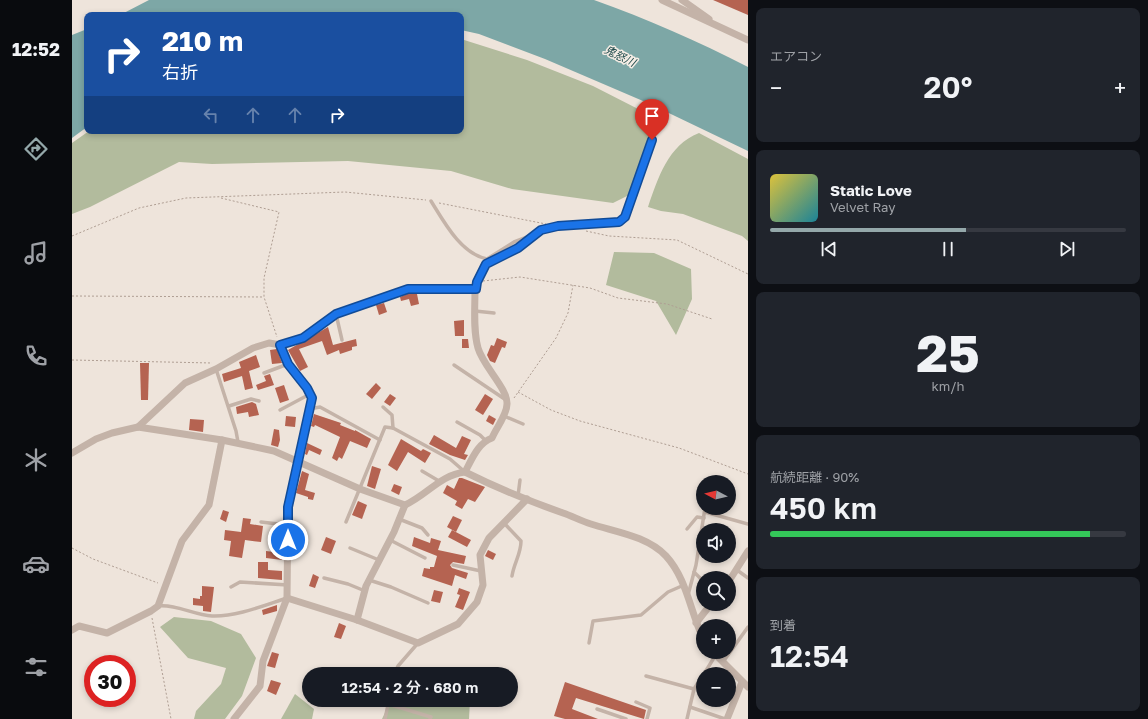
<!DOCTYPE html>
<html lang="ja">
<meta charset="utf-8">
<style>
body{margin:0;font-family:"Golos Text","Noto Sans JP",sans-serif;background:#20242c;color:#f1f3f6;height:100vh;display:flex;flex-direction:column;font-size:15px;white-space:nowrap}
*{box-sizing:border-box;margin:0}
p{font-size:13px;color:#9ea1a6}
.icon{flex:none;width:22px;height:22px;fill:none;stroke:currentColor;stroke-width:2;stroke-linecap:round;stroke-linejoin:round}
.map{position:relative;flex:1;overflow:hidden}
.sheet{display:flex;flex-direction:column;gap:8px;padding:8px;background:#0d0f14;width:400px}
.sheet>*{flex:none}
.hud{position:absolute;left:12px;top:12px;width:380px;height:122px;border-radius:8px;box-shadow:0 2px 6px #0003;background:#1a4fa0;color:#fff;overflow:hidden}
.needle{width:26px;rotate:277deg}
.controls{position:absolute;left:624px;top:475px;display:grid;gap:8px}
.controls a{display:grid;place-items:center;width:40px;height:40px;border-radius:50%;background:#171b24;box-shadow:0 2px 6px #0003;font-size:20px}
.speed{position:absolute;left:12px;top:655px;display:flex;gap:8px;font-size:20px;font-weight:700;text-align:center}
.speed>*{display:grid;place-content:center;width:52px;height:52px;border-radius:50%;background:#171b24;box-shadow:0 2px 6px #0003;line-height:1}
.speed .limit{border:6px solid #d22;background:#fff;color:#111}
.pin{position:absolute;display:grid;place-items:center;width:34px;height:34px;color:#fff;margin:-41px -17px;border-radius:50% 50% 50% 0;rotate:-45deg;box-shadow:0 0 4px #0007}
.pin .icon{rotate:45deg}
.me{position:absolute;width:44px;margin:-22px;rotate:0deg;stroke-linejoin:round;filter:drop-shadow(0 0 3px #0008)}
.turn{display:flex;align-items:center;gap:14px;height:84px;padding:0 12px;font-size:18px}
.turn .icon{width:52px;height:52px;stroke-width:2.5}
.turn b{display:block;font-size:28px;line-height:34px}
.lanes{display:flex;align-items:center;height:38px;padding:0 12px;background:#0003;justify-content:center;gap:20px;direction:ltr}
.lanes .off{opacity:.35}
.big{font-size:30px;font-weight:600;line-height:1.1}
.sheet .tile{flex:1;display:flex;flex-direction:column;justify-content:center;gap:6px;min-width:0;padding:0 14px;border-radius:8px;background:#20242c}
.sheet .dial{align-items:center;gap:0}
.dial b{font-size:52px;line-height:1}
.song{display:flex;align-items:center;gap:12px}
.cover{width:48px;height:48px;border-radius:6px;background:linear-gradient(135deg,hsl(50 70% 55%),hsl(190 70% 35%))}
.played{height:4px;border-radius:2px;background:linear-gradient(90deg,#94a8aa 55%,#363941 55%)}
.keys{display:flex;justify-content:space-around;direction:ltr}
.heat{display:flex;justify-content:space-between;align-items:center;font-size:22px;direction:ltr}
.charge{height:6px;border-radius:3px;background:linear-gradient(90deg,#34c759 90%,#363941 0)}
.trip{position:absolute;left:230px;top:667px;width:216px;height:40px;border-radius:20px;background:#171b24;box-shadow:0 2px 6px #0003;font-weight:600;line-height:40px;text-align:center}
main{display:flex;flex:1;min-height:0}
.tab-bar{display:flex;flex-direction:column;width:72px;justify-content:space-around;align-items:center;background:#090b0e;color:#9ea1a6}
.tab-bar .icon{width:28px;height:28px}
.tab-bar .current{color:#94a8aa}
.tab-bar b{font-size:18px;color:#f1f3f6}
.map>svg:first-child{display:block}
</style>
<main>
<nav class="tab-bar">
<b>12:52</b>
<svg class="icon current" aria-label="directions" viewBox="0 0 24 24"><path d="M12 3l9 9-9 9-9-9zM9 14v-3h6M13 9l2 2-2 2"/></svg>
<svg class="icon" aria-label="music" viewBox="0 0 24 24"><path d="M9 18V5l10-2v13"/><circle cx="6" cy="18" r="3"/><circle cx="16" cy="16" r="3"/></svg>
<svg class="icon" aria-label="phone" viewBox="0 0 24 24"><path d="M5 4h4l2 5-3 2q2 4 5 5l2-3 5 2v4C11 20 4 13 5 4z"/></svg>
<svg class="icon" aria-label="climate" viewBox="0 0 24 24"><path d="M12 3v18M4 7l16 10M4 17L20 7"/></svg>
<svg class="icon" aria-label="car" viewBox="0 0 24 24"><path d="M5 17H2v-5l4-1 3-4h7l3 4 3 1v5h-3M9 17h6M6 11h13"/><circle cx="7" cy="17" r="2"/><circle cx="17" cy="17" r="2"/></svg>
<svg class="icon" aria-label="filters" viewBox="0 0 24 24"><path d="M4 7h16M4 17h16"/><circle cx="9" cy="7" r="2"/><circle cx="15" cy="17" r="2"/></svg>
</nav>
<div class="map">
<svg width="676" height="719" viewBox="0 0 676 719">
<rect width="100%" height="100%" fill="#eee4db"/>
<g fill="#b2bb9d">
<polygon points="389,39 455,60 521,86 572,112 580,130 563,192 541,203 440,189 379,171 276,161 140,164 107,162 18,207 0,214 0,143 17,131 389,131"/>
<path d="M 627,133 L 676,159 L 676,241 L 670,236 L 611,214 L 589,211 L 576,207 C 586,178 596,145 627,133 Z"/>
<polygon points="542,252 582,253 619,269 620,299 604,335 584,301 534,285"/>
<polygon points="102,617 139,621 169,634 184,658 170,696 153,719 122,719 124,711 149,684 154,668 116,658 88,627"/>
<polygon points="223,694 242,709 240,719 209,719"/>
<polygon points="319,700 398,700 397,719 310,719"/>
</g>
<g fill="#7da7a6">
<path d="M 77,0 L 522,0 C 575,19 626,41 676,67 L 676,151 L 578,104 L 473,59 L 407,34 L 389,30 L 389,15 L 48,15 Z"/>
<polygon points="15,29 15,127 0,138 0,35"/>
</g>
<g fill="#b56351">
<polygon points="641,0 676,0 676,15"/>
<polygon points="335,294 345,294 347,304 339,306 337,299 329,301 328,297"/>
<polygon points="312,303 315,312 307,315 304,305"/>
<polygon points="392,320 392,336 383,336 382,321"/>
<polygon points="256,327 261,345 284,339 285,346 280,347 280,350 268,354 267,350 255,355 250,341 227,349 236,367 228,371 216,350"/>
<polygon points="425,338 435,342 433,348 430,347 423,363 418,361 415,355 419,345 422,346"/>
<polygon points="390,339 396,339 397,348 390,348"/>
<polygon points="205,349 210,363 200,364 198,350"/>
<polygon points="184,355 188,367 177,371 181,388 173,390 170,376 152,382 150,374 169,368 167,362"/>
<polygon points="68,363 77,363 76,400 69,400"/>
<polygon points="198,374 202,385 186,390 184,385 194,381 192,376"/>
<polygon points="304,383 309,388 300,399 294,394"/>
<polygon points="212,385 217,400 208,403 203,388"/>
<polygon points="318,394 324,398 318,406 312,402"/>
<polygon points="413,394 421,399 411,415 403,410"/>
<polygon points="180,402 184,404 187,415 177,417 176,412 165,414 164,407"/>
<polygon points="242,414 269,423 268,425 283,431 283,430 299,439 295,448 278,441 270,459 267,457 265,461 260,458 268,437 243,425 242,427 239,426"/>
<polygon points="417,415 424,419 421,425 414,421"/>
<polygon points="214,416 224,417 223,427 213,426"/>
<polygon points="118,419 132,420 131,432 117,430"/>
<polygon points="202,429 207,430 208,440 206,447 199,445"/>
<polygon points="362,435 384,448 390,436 399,440 392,454 396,455 393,460 378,455 357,444"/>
<polygon points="329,439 349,451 351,449 359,453 353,463 336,452 325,471 316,465"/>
<polygon points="235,443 250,450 248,455 237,450 235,455 233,454"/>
<polygon points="300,466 309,469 303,489 295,486"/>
<polygon points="230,471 237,474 233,490 243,493 241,500 236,499 236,497 224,493"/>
<polygon points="387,478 390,478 413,487 403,502 396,499 390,509 383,505 385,501 371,493 375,485 382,489"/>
<polygon points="322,484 330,487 327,495 319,491"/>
<polygon points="286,501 295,505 290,519 280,515"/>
<polygon points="151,510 157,512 154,522 148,519"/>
<polygon points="381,516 390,520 384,532 375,527"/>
<polygon points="171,518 179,519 178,524 191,526 189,542 173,540 170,558 157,556 159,541 152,540 153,530 169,532"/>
<polygon points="380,530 399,540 395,547 376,537"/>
<polygon points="254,537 264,541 259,554 249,550"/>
<polygon points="342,537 358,543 359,538 369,541 366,550 394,556 392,564 381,562 378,565 380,568 396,573 394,579 383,575 380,586 350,576 352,568 358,569 358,567 362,567 365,556 340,546"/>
<polygon points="416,550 424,554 421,560 413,556"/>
<polygon points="194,551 210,553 210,560 194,558"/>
<polygon points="186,562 196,562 196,570 210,571 210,580 186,578"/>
<polygon points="241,574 247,577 243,588 237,586"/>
<polygon points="130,586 142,587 139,612 131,611 131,606 121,605 121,598 128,599 128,596 130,596"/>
<polygon points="387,588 398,592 391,610 383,607 388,595 385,594"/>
<polygon points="362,590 371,592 368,603 359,601"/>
<polygon points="205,605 205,611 191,615 190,610"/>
<polygon points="267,623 274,626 269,639 262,637"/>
<polygon points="200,652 207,654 203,668 195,666"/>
<polygon points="199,680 209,683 204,695 195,691"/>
<polygon points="493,682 574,710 572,719 504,698 500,709 526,719 493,719 482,716"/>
</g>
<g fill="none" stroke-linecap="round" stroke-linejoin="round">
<g stroke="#af9e93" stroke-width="1" stroke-dasharray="2 2" stroke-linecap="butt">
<polyline points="149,198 207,212 192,278 192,297 205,337"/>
<polyline points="367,203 474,224"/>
<polyline points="514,231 537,236 605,240 676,274"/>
<polyline points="0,236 67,208 114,198 273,192 354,200"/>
<polyline points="411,281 448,277 518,288 546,298 595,304 640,319"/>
<polyline points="0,296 191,297"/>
<polyline points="0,360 140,363"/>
<polyline points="446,392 479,410 508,421 607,448 676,474"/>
<polyline points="442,398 484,338 496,313 501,285"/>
<polyline points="0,548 21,559 86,583"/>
<polyline points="80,618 99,719"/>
</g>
<g stroke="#c4b3a8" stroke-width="3.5">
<path d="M 359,201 C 372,222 389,254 415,259 L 442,242 L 479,228 L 547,222 L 553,217 L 580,140"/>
<polyline points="403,289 405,282 414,264 446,248 464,234"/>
<polyline points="403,311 422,313"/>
<polyline points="264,314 270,340"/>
<polyline points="382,365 434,400"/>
<polyline points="144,369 164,431 166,442"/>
<polyline points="192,373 216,364"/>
<polyline points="157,406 179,399 187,401"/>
<polyline points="311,407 320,415 321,428"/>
<polyline points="237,409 248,407 308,440"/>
<polyline points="208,410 238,394"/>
<polyline points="432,416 451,424"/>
<polyline points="385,422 408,435 413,440"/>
<polyline points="350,471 367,481"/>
<polyline points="628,489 631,491"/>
<polyline points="446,496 448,480"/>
<polyline points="633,512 676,524"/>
<polyline points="327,519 350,528 356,535"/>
<polyline points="189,522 215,525"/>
<polyline points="274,522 313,427 321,428 378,459 393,472"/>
<path d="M 432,523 L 449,541 C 449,554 442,563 440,576"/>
<polyline points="615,529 625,517 632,518"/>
<polyline points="318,540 353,558"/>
<polyline points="278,548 307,560"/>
<polyline points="381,565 409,571"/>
<polyline points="665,570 676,578"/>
<polyline points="622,572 629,579 631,591"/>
<polyline points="252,578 276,584 293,591"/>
<polyline points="297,580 319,587 356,603"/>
<polyline points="159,587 168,582 216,585"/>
<polyline points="616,595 624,565 633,508"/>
<path d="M 86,606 C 104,604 122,615 140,616 C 164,617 193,605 215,598"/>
<polyline points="517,643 521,621 569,615 596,592 612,585"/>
<polyline points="651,662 676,627"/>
<polyline points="322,674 326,666 346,643"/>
<polyline points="632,674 643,656"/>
<polyline points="574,676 622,689"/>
<polyline points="564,702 578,708 575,719"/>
<polyline points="316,704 359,717 358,719"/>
<polyline points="618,707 653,719"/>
<polyline points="525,709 554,719"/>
<polyline points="313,719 317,700"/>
<polyline points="615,719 622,689 631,675"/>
</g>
<g stroke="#c4b3a8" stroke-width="7">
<polyline points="590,0 676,40"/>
<polyline points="610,0 637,19"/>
<path d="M 66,427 L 113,383 L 144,369 L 181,348 L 197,343 L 209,345 L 231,337 L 264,314 L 335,289 L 403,289 C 403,308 401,330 406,348 C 411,366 436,389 435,404 C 435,415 424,428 420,438 C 406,443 400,459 393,472"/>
<path d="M 0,453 L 24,439 L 40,433 L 66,427 L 150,440 L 202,451 L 288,489 L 333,505 C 355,495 368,475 393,472 C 425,488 457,501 491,513 C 500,516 509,521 519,524 C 544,532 575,536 594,556 C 615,579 618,611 631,638"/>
<polyline points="657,581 676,551"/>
<polyline points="215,598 285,620 346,643 386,624 405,602 411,585 408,555 417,538 455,499"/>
<polyline points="285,620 294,586 322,532 333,505"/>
<polyline points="624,623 639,604"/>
<polyline points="0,630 7,626 35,633 79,611 86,606 110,541 137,505 150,440"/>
<polyline points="641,652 676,687"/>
<polyline points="162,719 188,686 191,661 215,598 216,507 240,398 235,388 216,364 209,345"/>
<polyline points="655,719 670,682"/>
</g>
</g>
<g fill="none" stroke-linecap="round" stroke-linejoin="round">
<defs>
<polyline id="route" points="216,540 216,507 240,398 235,388 216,364 208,345 231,338 264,314 336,289 404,289 405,282 414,264 446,248 469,230 486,226 547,222 553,217 580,140"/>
</defs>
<use href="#route" stroke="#114b97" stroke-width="10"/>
<use href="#route" stroke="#1a73e8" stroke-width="7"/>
</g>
<g text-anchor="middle" stroke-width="3" stroke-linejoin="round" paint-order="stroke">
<g font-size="11" font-style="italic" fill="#234d4e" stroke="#f6eee6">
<text transform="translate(548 56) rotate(26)" y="4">鬼怒川</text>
</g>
</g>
</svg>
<div class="controls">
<a><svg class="needle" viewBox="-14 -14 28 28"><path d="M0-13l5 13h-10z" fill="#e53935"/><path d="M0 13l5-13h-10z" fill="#9ea1a6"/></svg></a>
<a><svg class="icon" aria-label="sound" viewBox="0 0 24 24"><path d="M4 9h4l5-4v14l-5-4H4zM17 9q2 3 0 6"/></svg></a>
<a><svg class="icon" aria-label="search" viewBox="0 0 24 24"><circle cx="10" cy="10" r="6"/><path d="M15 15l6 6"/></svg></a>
<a>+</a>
<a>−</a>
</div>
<div class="speed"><div class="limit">30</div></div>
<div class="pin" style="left:580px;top:140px;background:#d93025"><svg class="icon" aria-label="arrive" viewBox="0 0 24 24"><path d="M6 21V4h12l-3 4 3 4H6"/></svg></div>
<svg class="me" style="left:216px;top:540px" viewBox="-20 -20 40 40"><circle r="17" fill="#1a73e8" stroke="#fff" stroke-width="3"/><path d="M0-11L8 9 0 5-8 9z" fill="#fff"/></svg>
<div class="trip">12:54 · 2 分 · 680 m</div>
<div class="hud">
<div class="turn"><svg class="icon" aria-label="right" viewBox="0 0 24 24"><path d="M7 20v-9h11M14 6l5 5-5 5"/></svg><div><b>210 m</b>右折</div></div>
<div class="lanes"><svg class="icon off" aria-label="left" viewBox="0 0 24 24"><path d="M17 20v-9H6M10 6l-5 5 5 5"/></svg><svg class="icon off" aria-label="ahead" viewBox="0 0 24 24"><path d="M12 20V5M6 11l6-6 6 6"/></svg><svg class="icon off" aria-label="ahead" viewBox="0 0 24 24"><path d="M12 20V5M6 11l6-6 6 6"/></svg><svg class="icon" aria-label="right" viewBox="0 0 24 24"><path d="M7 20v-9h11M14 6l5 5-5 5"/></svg></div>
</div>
</div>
<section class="sheet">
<div class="tile"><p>エアコン</p>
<div class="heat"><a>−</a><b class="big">20°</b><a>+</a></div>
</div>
<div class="tile">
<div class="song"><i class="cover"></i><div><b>Static Love</b><p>Velvet Ray</p></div></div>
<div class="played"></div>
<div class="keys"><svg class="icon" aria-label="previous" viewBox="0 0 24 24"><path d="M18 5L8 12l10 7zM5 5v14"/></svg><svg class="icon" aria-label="pause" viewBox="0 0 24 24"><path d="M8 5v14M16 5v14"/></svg><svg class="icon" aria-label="next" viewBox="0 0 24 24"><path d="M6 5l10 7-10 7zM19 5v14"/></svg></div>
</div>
<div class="tile dial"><b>25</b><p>km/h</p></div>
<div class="tile"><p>航続距離 · 90%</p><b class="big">450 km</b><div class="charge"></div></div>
<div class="tile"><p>到着</p><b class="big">12:54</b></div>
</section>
</main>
